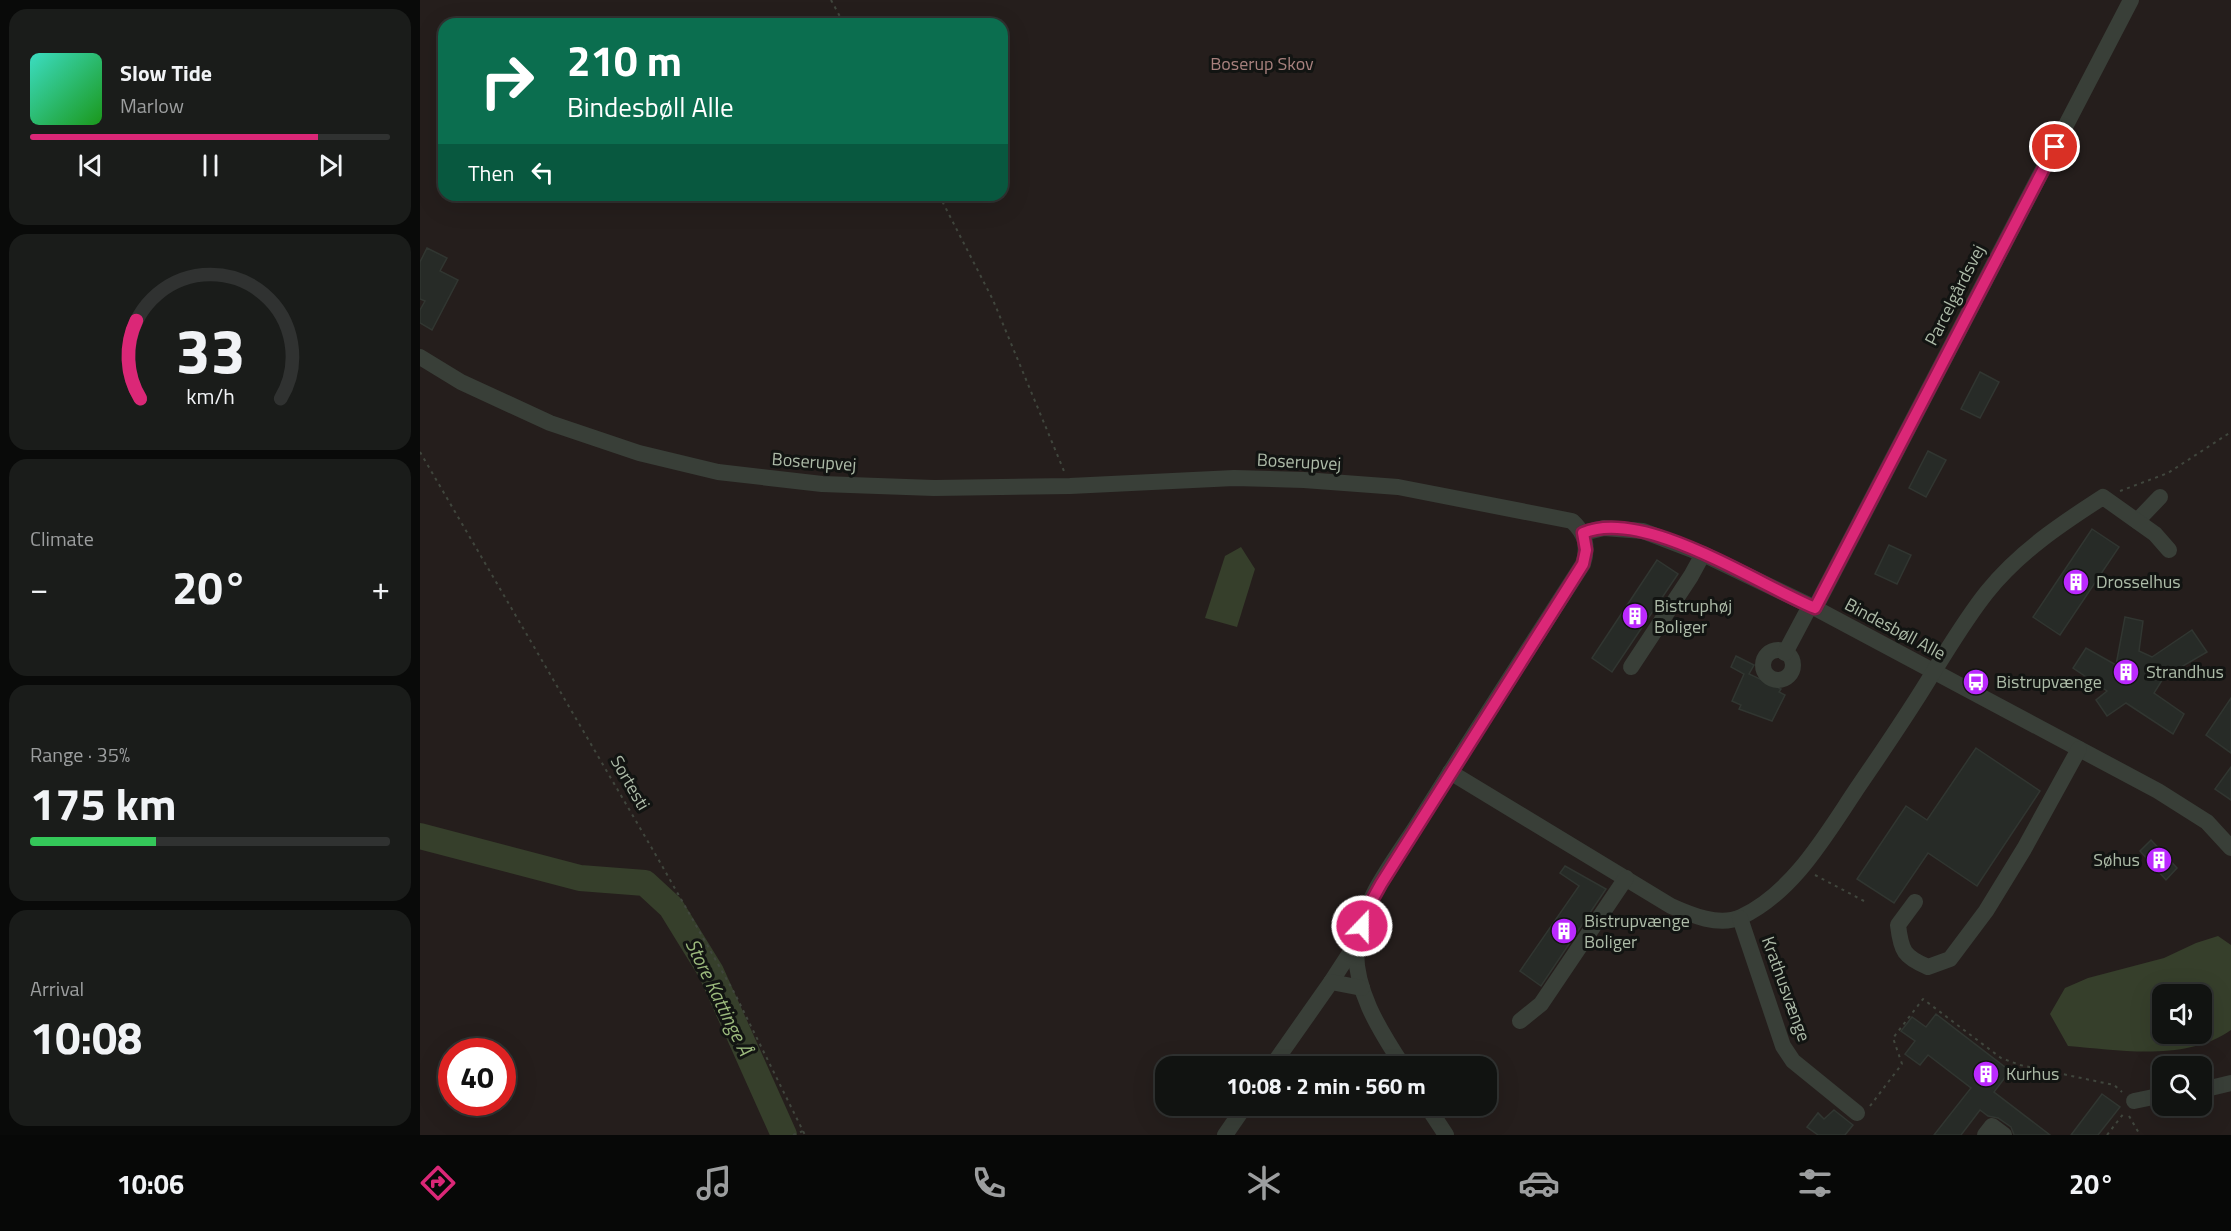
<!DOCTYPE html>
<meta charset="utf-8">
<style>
body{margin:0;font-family:"Titillium Web",sans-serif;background:#1a1c1a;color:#f1f3f6;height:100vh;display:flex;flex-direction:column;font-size:22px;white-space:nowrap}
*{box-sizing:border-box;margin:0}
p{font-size:20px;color:#9c9e9f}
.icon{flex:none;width:33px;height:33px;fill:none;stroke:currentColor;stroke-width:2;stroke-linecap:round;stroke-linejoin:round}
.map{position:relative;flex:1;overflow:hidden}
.panel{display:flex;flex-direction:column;gap:9px;padding:9px;background:#090a09;width:420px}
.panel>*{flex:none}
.top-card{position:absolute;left:18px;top:18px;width:570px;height:183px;border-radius:18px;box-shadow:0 6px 24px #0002,0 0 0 2px #303231;background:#0b6e4f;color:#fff;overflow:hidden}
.controls{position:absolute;left:1732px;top:984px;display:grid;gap:12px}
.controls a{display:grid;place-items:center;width:60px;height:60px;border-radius:12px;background:#111311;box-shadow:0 6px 24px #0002,0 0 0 2px #303231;font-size:30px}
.speed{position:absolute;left:18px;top:1038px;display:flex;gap:12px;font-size:30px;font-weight:700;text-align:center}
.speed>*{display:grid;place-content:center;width:78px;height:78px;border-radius:50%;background:#111311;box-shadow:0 6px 24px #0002,0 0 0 2px #303231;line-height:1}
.speed .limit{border:9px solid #d22;background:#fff;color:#111}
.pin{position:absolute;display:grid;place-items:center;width:51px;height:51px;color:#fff;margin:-26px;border:3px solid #fff;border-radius:50%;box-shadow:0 2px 6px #0007}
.me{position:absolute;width:66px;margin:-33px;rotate:22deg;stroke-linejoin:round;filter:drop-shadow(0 0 4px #0008)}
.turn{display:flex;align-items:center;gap:21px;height:126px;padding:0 30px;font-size:27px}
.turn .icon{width:78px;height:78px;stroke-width:2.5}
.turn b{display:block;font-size:42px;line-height:51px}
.then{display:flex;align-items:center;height:57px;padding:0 30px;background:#0003;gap:12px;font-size:22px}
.big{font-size:45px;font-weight:700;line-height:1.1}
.panel .card{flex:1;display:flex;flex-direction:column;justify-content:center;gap:9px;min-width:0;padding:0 21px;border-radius:18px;background:#1a1c1a}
.panel .dial{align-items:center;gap:0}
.dial svg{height:156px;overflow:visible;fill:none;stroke:#303231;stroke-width:7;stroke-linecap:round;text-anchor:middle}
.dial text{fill:#f1f3f6;stroke:none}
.song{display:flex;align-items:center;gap:18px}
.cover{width:72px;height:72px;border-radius:9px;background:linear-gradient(135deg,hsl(170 70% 55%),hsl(120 70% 35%))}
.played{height:6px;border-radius:3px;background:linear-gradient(90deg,#db2777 80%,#303231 80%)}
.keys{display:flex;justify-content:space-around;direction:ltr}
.heat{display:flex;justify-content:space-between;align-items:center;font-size:33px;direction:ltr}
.charge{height:9px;border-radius:4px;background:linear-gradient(90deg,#34c759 35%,#303231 0)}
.trip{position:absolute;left:735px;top:1056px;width:342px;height:60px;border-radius:18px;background:#111311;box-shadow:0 6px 24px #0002,0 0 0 2px #303231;font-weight:700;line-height:60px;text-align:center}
.menu{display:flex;height:96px;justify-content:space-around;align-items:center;background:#070807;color:#9c9e9f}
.menu .icon{width:42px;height:42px}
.menu .active{color:#db2777}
.menu b{font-size:27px;color:#f1f3f6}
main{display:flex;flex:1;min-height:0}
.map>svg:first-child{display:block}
</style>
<main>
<section class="panel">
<div class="card">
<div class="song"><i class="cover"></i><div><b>Slow Tide</b><p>Marlow</p></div></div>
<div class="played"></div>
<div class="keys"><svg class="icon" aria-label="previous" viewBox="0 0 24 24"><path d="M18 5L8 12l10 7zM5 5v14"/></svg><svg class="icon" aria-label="pause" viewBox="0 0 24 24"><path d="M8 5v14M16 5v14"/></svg><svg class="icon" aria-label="next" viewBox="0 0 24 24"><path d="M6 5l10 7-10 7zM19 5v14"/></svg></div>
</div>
<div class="card dial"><svg viewBox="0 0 100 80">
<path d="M14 69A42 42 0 1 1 86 69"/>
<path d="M14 69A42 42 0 0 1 12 29" stroke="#db2777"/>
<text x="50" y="56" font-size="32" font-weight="700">33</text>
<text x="50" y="72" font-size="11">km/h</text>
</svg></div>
<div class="card"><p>Climate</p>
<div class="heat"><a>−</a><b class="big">20°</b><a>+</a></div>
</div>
<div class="card"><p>Range · 35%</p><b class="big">175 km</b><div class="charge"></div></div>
<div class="card"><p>Arrival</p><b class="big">10:08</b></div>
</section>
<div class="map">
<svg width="1811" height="1135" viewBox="0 0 1811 1135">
<rect width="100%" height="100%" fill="#171917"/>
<path fill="#251e1c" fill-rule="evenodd" d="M 0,0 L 1811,0 L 1811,1135 L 0,1135 ZM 24,24 L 582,24 L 582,195 L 24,195 ZM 1743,994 L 1782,994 L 1782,1034 L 1743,1034 ZM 32,1052 L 82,1052 L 82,1102 L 32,1102 ZM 746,1066 L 1066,1066 L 1066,1106 L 746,1106 ZM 1743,1066 L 1782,1066 L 1782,1106 L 1743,1106 Z"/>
<g fill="#363f2b" fill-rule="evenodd">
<polygon points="821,547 835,569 817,627 785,618 805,556"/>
<path d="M 1798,936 L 1811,945 L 1811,1030 C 1766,1062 1699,1050 1648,1046 L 1630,1014 L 1645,988 L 1668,978 L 1744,958 L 1776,943 ZM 1743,994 L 1782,994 L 1782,1034 L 1743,1034 Z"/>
</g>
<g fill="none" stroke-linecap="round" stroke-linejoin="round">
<polyline stroke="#363f2b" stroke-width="26" points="0,836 160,878 225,883 251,907 291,972 364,1135"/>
</g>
<g fill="#272b27" stroke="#313631" stroke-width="1.5">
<polygon points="7,248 27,258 20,271 38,280 12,330 0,323 0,310 5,301 0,299 0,262"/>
<polygon points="1560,372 1579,382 1560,418 1541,409"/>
<polygon points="1508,451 1526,460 1506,497 1489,488"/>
<polygon points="1672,529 1699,547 1640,635 1613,617"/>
<polygon points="1469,545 1491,555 1477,584 1455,574"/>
<polygon points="1237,560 1258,574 1192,672 1172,658"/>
<polygon points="1705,617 1723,621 1719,651 1732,657 1772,630 1787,652 1744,677 1734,693 1764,714 1753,734 1706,703 1687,716 1676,700 1687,691 1653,668 1666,648 1696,665"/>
<polygon points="1316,656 1334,665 1329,674 1361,689 1359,692 1365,695 1352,721 1319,709 1321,705 1312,701 1324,674 1311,667"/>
<polygon points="1811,698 1811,753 1786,735"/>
<polygon points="1556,748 1620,791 1557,886 1508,853 1474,903 1437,879 1486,806 1507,820"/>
<polygon points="1811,767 1811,800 1795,789"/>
<polygon points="1731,840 1757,868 1746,880 1720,851"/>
<polygon points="1145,866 1186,889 1121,986 1100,971 1159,886 1140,873"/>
<polygon points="1516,1014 1590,1071 1574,1092 1630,1135 1594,1135 1591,1127 1578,1118 1568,1116 1560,1110 1541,1135 1514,1135 1551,1088 1508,1055 1500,1065 1485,1054 1495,1041 1481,1031 1492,1017 1506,1027"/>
<polygon points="1682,1094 1700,1107 1678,1135 1651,1135"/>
<polygon points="1414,1110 1433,1125 1425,1135 1398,1135 1387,1127 1398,1113 1404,1119"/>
</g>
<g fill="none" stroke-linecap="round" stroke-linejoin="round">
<g stroke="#40463d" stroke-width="2" stroke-dasharray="3 4.5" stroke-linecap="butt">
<polyline points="411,0 424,24"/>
<polyline points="519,195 573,300 644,471"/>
<polyline points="0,452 237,857 315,994 385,1135"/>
<polyline points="1700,491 1748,473 1811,432"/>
<polyline points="1395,875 1444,901"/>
<polyline points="1450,1106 1482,1064 1473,1038 1503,999 1581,1058 1600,1065 1694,1085 1702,1092"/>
<polyline points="1709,1116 1720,1135"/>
<polyline points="373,1135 383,1131"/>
<polyline points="1687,1135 1704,1113"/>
</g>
<g stroke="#393f38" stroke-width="16">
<path d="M 0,357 L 41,382 L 130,423 L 219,453 L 298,472 L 402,484 L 514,488 L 650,486 L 814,478 L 884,480 L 978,487 L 1152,521 C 1165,533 1169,546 1163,564 C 1109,648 1055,732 1002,817 C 979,855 944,896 937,941 C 931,986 960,1031 983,1066"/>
<polyline points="1717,521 1740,497"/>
<polyline points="1163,533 1184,528 1223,531 1283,554 1395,608 1738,791 1787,822 1811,848"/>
<polyline points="1395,608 1711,0"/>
<circle cx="1358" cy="665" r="15"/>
<polyline points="1365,653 1390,606"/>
<polyline points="1211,667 1271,576 1283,554"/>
<path d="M 1030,772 L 1251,906 C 1271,915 1299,927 1321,917 C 1372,893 1404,838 1434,793 C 1461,753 1489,713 1514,671 C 1531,644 1547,617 1567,592 C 1599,552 1641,524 1683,497 L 1735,534 L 1749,550"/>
<path d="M 1495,902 L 1478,925 C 1481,951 1484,957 1508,967 L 1530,959 L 1566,911 L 1604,849 L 1659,749"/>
<polyline points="1320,918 1363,1046 1373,1061 1437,1113"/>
<polyline points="911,982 937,942"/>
<polyline points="1100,1021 1121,1004 1206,878"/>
<polyline points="852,1066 911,982 942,988"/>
<polyline points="1782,1090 1811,1083"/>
<polyline points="1714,1101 1743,1095"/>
<polyline points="1007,1106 1026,1135"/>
<polyline points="805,1135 825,1106"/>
<polyline points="1565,1135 1572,1126 1584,1135"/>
</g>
</g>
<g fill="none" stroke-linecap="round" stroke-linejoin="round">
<defs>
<path id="route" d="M 942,926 L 946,911 L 961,884 L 1163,564 L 1166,550 L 1163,533 C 1223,507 1337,584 1395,608 L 1635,147"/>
</defs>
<use href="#route" stroke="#8e194d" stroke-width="15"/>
<use href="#route" stroke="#db2777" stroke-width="10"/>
</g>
<defs>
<symbol id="building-disc" viewBox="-11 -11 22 22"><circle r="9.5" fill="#bb29ff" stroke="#121412"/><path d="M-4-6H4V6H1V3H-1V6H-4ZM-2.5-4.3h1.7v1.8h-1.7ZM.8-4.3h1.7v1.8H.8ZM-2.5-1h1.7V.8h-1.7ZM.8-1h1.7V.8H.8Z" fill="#fff"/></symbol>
<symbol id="bus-disc" viewBox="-11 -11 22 22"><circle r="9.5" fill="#bb29ff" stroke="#121412"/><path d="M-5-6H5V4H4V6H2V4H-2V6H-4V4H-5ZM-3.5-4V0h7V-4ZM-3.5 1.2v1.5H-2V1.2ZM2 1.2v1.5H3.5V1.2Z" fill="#fff"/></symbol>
</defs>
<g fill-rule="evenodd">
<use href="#building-disc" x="1641" y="567" width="30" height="30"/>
<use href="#building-disc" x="1200" y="601" width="30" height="30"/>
<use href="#building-disc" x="1691" y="657" width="30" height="30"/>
<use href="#bus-disc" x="1541" y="667" width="30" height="30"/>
<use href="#building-disc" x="1724" y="845" width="30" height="30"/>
<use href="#building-disc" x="1129" y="916" width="30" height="30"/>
<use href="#building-disc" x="1551" y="1059" width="30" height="30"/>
</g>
<g text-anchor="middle" stroke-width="6" stroke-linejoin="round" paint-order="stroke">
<g font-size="18" fill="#a7807d" stroke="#121412">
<text x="842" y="70">Boserup Skov</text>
</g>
<g font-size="18" fill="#adbba8" stroke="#121412">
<text transform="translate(1535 295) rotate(-63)" y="6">Parcelgårdsvej</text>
<text transform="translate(394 462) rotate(4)" y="6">Boserupvej</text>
<text transform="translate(879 462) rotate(3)" y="6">Boserupvej</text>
<text transform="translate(1475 629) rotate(28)" y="6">Bindesbøll Alle</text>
<text transform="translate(210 783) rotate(60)" y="6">Sortesti</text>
<text transform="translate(1366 989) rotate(70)" y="6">Krathusvænge</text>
</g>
<g font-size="18" fill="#adbba8" stroke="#121412" text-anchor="start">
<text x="1676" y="588">Drosselhus</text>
<text x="1234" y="612">Bistruphøj<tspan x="1234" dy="21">Boliger</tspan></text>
<text x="1726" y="678">Strandhus</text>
<text x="1576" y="688">Bistrupvænge</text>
<text x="1720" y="866" text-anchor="end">Søhus</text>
<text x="1164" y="927">Bistrupvænge<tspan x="1164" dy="21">Boliger</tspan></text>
<text x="1586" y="1080">Kurhus</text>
</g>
<g font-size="20" font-style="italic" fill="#9bb97c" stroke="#121412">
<text transform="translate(299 997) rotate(64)" y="7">Store Kattinge Å</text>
</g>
</g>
</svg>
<div class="controls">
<a><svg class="icon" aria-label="sound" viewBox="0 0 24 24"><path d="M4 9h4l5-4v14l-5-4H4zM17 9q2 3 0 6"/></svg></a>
<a><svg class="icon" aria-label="search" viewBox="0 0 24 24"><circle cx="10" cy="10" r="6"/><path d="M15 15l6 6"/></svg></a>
</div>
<div class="speed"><div class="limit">40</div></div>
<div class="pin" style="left:1635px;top:147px;background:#d93025"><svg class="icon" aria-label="arrive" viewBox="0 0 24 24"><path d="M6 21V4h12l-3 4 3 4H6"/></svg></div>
<svg class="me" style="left:942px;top:926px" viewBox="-20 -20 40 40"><circle r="17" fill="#db2777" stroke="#fff" stroke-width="3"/><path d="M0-11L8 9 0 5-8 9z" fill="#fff"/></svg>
<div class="trip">10:08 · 2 min · 560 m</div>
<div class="top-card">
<div class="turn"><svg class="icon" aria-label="right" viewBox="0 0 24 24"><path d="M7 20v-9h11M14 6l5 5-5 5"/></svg><div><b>210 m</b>Bindesbøll Alle</div></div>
<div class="then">Then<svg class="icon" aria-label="left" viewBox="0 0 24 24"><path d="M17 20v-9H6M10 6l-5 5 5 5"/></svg></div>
</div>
</div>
</main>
<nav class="menu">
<b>10:06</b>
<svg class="icon active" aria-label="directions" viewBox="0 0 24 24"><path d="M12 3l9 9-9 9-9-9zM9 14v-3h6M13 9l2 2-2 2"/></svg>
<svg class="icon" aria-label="music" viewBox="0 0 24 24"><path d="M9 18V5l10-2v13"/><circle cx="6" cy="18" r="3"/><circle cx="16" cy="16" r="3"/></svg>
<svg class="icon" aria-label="phone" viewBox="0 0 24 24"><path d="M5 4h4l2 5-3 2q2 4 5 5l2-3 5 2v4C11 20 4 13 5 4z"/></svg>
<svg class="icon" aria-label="climate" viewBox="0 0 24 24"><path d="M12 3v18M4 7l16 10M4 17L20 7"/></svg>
<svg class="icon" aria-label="car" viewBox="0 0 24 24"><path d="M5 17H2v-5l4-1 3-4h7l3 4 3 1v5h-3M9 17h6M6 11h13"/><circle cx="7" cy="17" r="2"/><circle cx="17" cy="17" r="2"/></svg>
<svg class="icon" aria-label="filters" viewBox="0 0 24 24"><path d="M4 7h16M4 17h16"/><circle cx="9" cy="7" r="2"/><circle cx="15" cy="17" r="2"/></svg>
<b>20°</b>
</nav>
